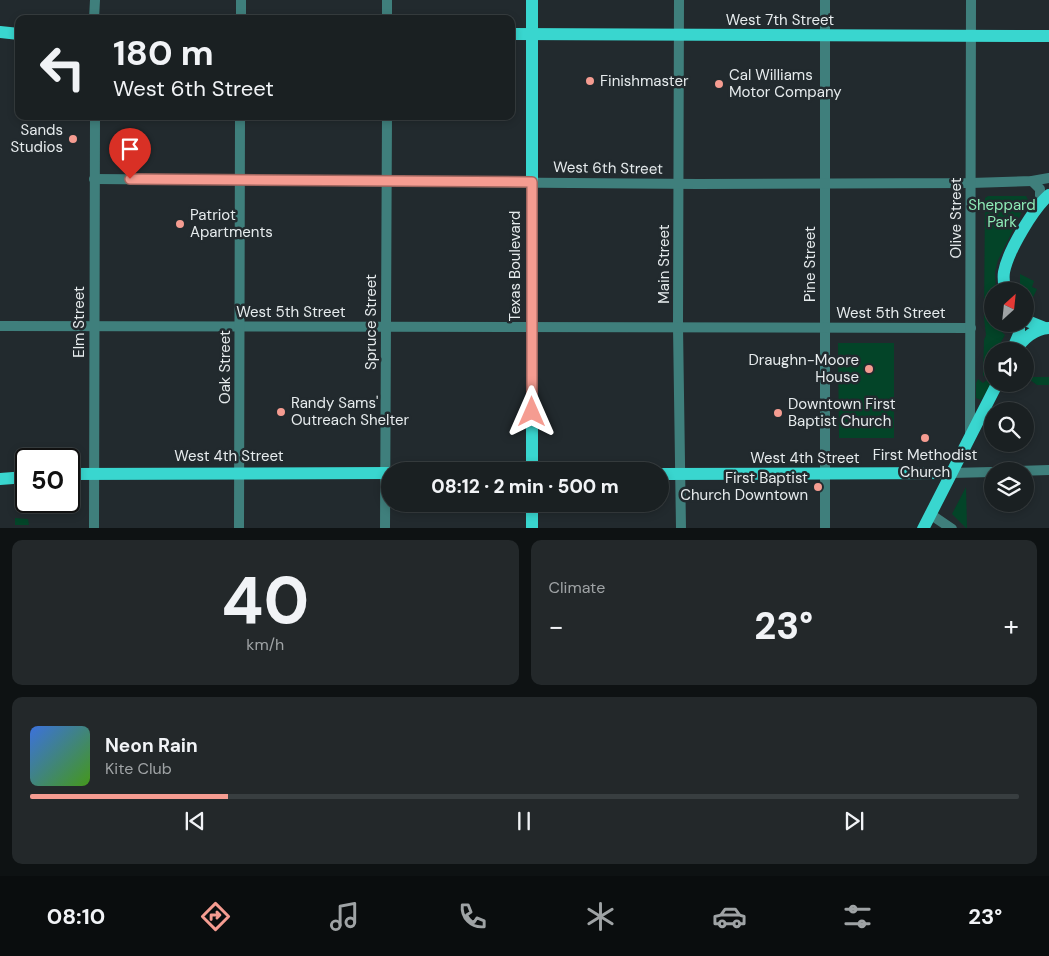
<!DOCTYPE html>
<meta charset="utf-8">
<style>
body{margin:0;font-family:"DM Sans",sans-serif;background:#23282a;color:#f1f3f6;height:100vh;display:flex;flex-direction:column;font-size:19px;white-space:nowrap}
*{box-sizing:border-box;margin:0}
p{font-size:16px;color:#9fa3a5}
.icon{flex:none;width:28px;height:28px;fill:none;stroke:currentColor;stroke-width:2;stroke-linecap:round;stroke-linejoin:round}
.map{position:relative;height:528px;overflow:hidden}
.sheet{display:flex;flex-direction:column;gap:12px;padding:12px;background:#0e1213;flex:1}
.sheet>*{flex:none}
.top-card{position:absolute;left:15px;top:15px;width:500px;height:105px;border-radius:10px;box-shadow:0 2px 8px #0003,0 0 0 1px #383e40;background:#1a2022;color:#f1f3f6;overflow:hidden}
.needle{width:32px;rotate:27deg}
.tools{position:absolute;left:984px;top:282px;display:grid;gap:10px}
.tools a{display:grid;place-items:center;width:50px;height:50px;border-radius:50%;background:#1a2022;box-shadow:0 2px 8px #0003,0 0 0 1px #383e40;font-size:25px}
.speed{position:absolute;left:15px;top:448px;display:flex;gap:10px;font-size:25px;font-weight:700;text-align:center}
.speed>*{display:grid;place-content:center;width:65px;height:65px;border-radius:50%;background:#1a2022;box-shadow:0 2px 8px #0003,0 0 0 1px #383e40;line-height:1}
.speed .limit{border:2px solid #111;border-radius:8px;background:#fff;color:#111}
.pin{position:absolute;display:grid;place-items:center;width:42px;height:42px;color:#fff;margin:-51px -21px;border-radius:50% 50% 50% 0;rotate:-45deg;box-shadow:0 0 5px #0007}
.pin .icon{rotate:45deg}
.me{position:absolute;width:55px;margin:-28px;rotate:0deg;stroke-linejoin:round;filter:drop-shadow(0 0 4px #0008)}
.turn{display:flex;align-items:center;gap:18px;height:105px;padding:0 15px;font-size:22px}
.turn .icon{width:65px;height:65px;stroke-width:2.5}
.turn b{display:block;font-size:35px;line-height:42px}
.big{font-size:38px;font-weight:800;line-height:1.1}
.sheet .card{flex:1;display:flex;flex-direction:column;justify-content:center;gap:8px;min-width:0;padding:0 18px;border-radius:10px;background:#23282a}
.sheet .dial{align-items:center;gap:0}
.dial b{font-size:65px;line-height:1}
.song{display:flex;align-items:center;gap:15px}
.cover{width:60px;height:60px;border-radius:8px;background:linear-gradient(135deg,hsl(220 70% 55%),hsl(100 70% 35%))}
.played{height:5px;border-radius:2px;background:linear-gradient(90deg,#f59c91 20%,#383e40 20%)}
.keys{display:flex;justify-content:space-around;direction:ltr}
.heat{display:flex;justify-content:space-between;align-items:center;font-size:28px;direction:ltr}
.sheet .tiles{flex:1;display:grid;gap:12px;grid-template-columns:1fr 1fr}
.card:last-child{grid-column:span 2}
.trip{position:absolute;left:381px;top:462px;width:288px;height:50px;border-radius:25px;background:#1a2022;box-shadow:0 2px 8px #0003,0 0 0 1px #383e40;font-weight:800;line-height:50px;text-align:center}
.tab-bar{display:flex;height:80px;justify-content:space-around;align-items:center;background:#0a0d0e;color:#9fa3a5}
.tab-bar .icon{width:35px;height:35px}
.tab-bar .selected{color:#f59c91}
.tab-bar b{font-size:22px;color:#f1f3f6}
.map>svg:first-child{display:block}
</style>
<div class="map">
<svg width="1049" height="529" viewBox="0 0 1049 529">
<rect width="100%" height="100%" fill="#222a2e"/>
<g fill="#034428">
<polygon points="988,196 1026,196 1028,200 998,260 995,272 996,291 992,291 992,324 999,324 1000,330 1005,335 996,351 992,351 992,359 983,377 984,340 986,335 984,318 985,198"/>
<polygon points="1020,274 1034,281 1032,287 1037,289 1030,304 1025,299 1025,291 1020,290"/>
<polygon points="838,343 894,343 894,438 839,438"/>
<polygon points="1026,377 1049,377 1049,385 1037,385"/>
<polygon points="978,379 983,383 988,379 992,379 992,383 981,400 976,398 976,383"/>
<polygon points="966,487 967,528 967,529 952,514"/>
<polygon points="15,518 28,519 29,525 15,525"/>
</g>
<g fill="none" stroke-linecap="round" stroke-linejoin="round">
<g stroke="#3f7f7c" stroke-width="10">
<polyline points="679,0 678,327 681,529"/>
<polyline points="825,0 825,529"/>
<polyline points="94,19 95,0"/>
<polyline points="241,19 241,0"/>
<polyline points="387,19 387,0"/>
<polyline points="94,179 698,184 971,183 1032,181 1049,178"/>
<polyline points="1032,181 1040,189 1040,203"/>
<polyline points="0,326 971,328"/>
<polyline points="970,435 971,0"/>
<polyline points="1017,471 1049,470"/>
<polyline points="951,473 992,472"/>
<polyline points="930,514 952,529"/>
<polyline points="94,529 95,116"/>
<polyline points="239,529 240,116"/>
<polyline points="385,529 387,116"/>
</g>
<g stroke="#39d6cf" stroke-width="12">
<polyline points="532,0 532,471"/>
<polyline points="0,32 19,34"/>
<polyline points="511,34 1049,36"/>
<path d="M 1005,291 C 1004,285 1003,278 1004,272 C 1008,251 1033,209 1049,195"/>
<polyline points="1025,320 1045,328"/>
<polyline points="1013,348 1019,334 1019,324"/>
<path d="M 1015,351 C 1023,339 1034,329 1049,328"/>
<polyline points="69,474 390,473"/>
<polyline points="660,474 951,473"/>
<polyline points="0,479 26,477"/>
<polyline points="532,529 532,504"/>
<polyline points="923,529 997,384"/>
</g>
</g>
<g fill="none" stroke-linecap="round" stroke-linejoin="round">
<defs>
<polyline id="route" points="130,179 532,182 532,412"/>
</defs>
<use href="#route" stroke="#9f655e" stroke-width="12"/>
<use href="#route" stroke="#f59c91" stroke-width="9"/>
</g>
<g fill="#f59c91" stroke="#222a2e" stroke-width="2">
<circle cx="590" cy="81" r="5"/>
<circle cx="719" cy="84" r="5"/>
<circle cx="73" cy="139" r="5"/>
<circle cx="180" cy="224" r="5"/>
<circle cx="869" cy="369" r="5"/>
<circle cx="281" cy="412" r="5"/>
<circle cx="778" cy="413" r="5"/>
<circle cx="925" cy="438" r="5"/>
<circle cx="818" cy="487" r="5"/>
</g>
<g text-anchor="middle" stroke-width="5" stroke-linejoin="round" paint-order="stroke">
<g font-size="15" fill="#e6ebed" stroke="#222a2e">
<text x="780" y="25">West 7th Street</text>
<text transform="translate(608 168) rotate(1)" y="5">West 6th Street</text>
<text transform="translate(956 218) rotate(-90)" y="5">Olive Street</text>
<text transform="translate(664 264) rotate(-90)" y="5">Main Street</text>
<text transform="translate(810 264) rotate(-90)" y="5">Pine Street</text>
<text transform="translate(515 266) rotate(-90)" y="5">Texas Boulevard</text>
<text x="291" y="317">West 5th Street</text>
<text x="891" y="318">West 5th Street</text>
<text transform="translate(79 322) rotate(-90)" y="5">Elm Street</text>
<text transform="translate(371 322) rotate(-90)" y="5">Spruce Street</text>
<text transform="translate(225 367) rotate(-90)" y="5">Oak Street</text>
<text x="229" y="461">West 4th Street</text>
<text x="805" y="463">West 4th Street</text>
</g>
<g font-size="15" fill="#e6ebed" stroke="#222a2e" text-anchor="start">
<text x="729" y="80">Cal Williams<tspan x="729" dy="17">Motor Company</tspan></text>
<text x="600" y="86">Finishmaster</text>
<text x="63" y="135" text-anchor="end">Sands<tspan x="63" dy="17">Studios</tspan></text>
<text x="190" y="220">Patriot<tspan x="190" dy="17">Apartments</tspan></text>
<text x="859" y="365" text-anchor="end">Draughn-Moore<tspan x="859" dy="17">House</tspan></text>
<text x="291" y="408">Randy Sams'<tspan x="291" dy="17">Outreach Shelter</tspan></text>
<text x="788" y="409">Downtown First<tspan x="788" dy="17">Baptist Church</tspan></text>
<text x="925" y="460" text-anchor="middle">First Methodist<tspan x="925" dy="17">Church</tspan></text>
<text x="808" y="483" text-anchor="end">First Baptist<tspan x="808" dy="17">Church Downtown</tspan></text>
</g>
<g font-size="15" fill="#8eecb7" stroke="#222a2e">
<text x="1002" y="210">Sheppard<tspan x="1002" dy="17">Park</tspan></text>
</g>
</g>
</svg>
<div class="tools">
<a><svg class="needle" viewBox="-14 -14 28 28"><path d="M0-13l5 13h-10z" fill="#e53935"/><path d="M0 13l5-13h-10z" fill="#9fa3a5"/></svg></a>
<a><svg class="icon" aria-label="sound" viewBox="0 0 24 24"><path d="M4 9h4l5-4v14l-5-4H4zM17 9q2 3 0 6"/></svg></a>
<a><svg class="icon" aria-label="search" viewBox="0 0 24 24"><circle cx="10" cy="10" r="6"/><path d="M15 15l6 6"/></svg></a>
<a><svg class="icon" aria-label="layers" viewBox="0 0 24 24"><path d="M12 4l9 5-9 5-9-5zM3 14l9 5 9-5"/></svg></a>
</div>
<div class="speed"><div class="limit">50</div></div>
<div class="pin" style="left:130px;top:179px;background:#d93025"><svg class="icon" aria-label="arrive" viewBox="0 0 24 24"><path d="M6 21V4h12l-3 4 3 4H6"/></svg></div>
<svg class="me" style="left:532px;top:412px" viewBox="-20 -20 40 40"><path d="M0-17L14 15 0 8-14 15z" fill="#f59c91" stroke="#fff" stroke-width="4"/></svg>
<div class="trip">08:12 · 2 min · 500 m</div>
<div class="top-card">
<div class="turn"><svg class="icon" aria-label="left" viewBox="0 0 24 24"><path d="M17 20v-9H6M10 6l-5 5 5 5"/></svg><div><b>180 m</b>West 6th Street</div></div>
</div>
</div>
<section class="sheet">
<div class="tiles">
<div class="card dial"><b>40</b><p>km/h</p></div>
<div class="card"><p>Climate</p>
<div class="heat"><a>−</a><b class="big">23°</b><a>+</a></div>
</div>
<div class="card">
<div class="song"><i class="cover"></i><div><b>Neon Rain</b><p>Kite Club</p></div></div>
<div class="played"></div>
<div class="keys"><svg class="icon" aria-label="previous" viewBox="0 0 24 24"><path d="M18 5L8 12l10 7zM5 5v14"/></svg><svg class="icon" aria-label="pause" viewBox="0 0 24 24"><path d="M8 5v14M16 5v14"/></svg><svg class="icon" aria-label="next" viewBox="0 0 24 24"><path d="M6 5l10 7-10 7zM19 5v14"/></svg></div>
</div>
</div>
</section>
<nav class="tab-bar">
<b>08:10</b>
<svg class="icon selected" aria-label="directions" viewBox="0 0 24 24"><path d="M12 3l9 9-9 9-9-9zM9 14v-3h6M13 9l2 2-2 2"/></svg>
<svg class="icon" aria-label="music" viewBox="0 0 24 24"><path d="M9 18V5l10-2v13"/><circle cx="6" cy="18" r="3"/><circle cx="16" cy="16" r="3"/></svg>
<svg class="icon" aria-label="phone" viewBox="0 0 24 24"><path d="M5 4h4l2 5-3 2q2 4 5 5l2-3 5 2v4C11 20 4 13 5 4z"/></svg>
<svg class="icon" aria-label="climate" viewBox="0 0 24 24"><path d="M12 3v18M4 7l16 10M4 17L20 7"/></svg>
<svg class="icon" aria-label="car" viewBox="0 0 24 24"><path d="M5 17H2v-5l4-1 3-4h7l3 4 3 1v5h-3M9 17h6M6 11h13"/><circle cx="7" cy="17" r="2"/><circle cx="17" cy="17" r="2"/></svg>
<svg class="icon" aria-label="filters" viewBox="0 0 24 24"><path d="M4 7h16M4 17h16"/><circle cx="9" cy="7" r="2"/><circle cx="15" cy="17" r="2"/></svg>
<b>23°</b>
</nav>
